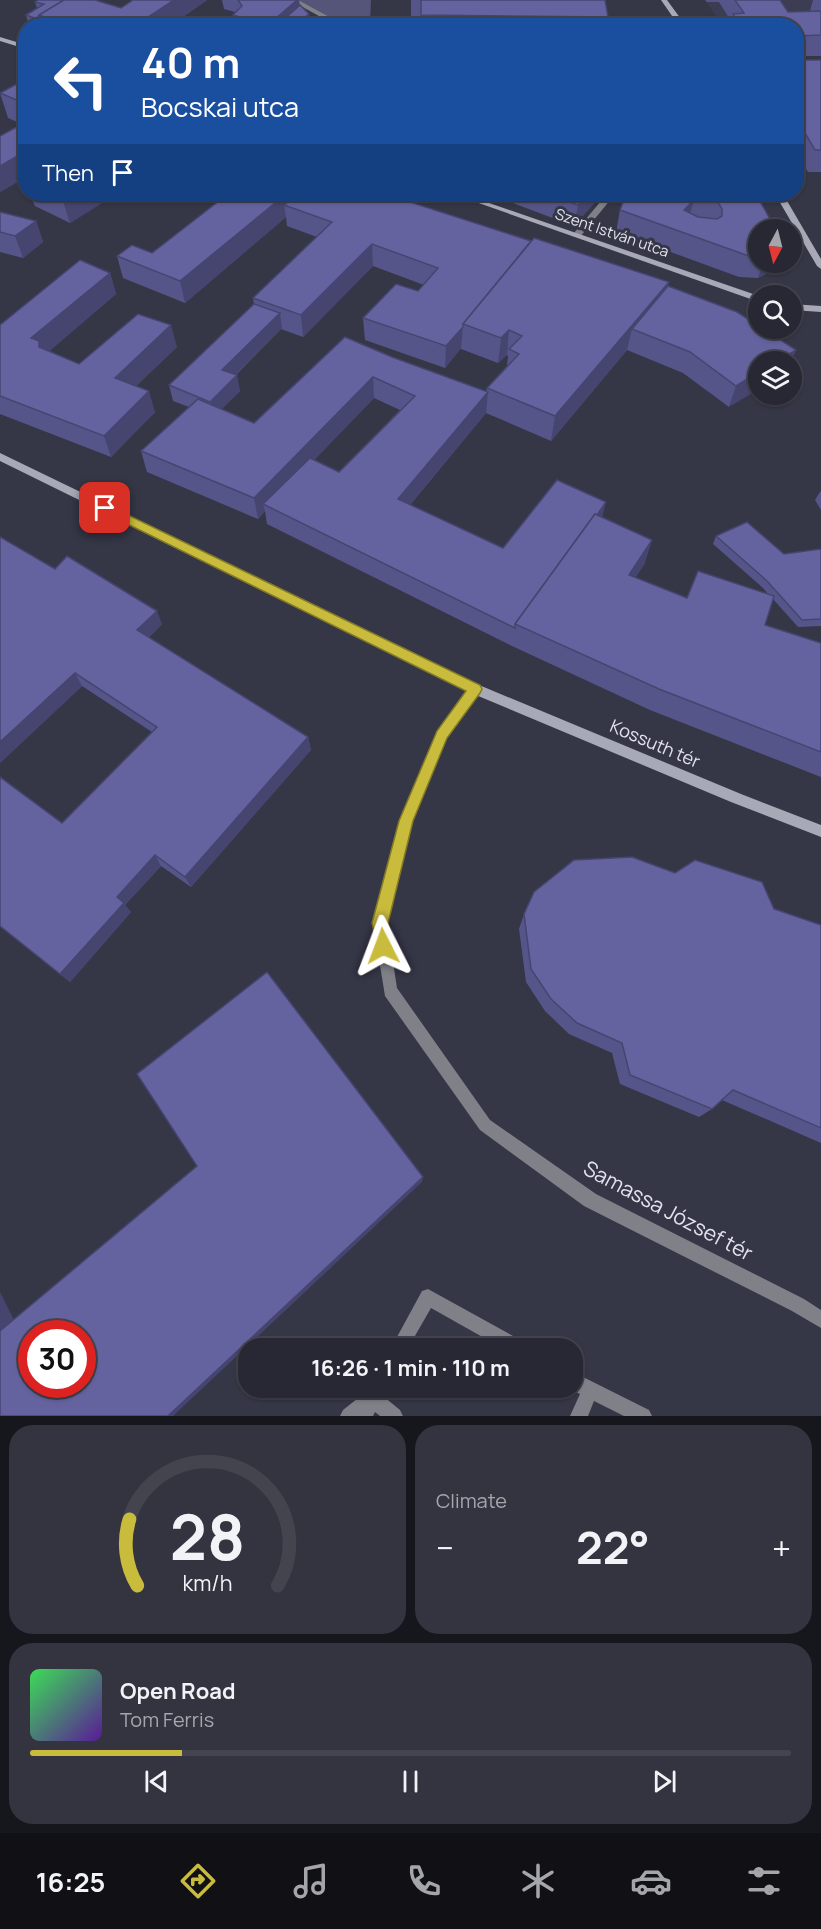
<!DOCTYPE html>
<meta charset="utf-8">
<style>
body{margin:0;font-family:Manrope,sans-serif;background:#343440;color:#f1f3f6;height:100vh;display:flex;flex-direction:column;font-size:22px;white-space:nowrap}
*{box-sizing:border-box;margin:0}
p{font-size:20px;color:#a5a6ac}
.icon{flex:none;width:33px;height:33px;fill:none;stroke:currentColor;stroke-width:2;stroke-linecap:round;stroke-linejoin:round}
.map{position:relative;height:1416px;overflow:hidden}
.sheet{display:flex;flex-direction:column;gap:9px;padding:9px;background:#16161d;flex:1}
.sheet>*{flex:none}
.guide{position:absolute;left:18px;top:18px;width:786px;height:183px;border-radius:24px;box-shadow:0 2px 4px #0004,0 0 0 2px #44444f;background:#1a4fa0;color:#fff;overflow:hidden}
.needle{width:39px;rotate:187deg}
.controls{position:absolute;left:748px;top:219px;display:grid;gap:12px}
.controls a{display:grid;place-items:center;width:54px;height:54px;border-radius:50%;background:#282834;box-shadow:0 2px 4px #0004,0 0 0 2px #44444f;font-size:30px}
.speed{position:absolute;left:18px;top:1320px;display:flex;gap:12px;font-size:30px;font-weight:700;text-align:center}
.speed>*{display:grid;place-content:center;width:78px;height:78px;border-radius:50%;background:#282834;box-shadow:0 2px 4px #0004,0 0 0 2px #44444f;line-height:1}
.speed .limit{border:9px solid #d22;background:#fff;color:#111}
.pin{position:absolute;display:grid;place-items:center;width:51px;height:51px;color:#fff;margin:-26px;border-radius:12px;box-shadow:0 3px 9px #0006}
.me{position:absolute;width:66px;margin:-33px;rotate:357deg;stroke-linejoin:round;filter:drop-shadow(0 0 4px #0008)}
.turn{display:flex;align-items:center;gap:21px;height:126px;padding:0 24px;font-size:27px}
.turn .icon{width:78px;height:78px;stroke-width:2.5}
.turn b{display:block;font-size:42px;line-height:51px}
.then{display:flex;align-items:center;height:57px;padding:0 24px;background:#0003;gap:12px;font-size:22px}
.big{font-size:45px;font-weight:700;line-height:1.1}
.sheet .widget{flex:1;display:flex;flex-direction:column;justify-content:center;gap:9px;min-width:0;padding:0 21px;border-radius:24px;background:#343440}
.sheet .dial{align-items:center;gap:0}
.dial svg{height:156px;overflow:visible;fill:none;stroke:#44444f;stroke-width:7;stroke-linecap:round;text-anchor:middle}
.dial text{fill:#f1f3f6;stroke:none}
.song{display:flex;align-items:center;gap:18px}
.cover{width:72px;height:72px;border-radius:9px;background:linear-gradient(135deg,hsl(130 70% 55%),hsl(270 70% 35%))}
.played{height:6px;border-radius:3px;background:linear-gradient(90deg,#c9bb3b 20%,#44444f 20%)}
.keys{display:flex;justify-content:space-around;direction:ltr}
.heat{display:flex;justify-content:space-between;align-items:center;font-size:33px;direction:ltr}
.sheet .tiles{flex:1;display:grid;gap:9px;grid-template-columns:1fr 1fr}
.widget:last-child{grid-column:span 2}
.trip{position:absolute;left:238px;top:1338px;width:345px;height:60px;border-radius:24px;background:#282834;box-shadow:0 2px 4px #0004,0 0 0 2px #44444f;font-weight:700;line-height:60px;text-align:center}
.menu{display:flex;height:96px;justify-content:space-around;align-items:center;background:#101015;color:#a5a6ac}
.menu .icon{width:42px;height:42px}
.menu .active{color:#c9bb3b}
.menu b{font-size:27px;color:#f1f3f6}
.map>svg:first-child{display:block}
</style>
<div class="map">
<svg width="821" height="1416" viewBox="0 0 821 1416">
<rect width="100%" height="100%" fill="#353646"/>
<polygon fill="#3c3d53" points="705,0 821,0 821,56 797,56 796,26 722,25"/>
<polygon fill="#545578" points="293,0 371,0 370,25 343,25"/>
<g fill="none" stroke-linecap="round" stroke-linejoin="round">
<g fill="#808089" fill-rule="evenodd">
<polygon points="290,0 298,0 346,26 337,26"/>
<polygon points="607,194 615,194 580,237 574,237 574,233"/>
<polygon points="475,684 479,685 481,689 447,738 412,821 387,923 397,988 490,1120 596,1194 804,1299 821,1310 821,1328 792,1311 584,1206 480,1130 385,996 373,923 400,821 438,731 471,685"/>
<polygon points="428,1289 524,1342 526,1348 502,1348 431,1308 408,1348 391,1348 422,1291"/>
<polygon points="573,1372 649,1410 652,1416 624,1416 594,1401 588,1416 570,1416 580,1394 567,1388 573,1388"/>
<polygon points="369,1388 387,1388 383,1396 400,1410 403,1416 380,1416 375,1412 373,1416 340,1416 343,1410 367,1391"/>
</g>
<g fill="#a8a9b6" fill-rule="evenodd">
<polygon points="661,0 667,0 686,26 679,26"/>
<polygon points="0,37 26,45 26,49 0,41"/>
<polygon points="453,194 463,194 759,296 759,302"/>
<polygon points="775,194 783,194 821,259 821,269 817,266"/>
<polygon points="792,304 821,306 821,312 792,310"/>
<polygon points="0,453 479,685 741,794 821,825 821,837 731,802 471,693 0,461"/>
</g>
</g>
<g fill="#56558a" fill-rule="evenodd">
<polygon points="133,0 207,0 170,26 29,26 26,15 37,8 35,2 121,8"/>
<polygon points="222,0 299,0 300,5 309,14 310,22 305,26 234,26 233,15 235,12 224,9"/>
<polygon points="411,0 605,0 608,17 607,26 421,26 421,21 411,20"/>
<polygon points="705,0 780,0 788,12 810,11 813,0 821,0 821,56 796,56 796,26 730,26 731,21 719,2 707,2"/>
<polygon points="796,60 821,60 821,172 808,172 796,152"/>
<polygon points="26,79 26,177 0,192 22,124 8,118 0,93"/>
<polygon points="30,194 116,194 70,223 35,206"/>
<path d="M 193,194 L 385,194 L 668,286 L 759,326 L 729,407 L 683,373 L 627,350 L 551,441 L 486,413 L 410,505 L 503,548 L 602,517 L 645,563 L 635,578 L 687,598 L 769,595 L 763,588 L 713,544 L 716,536 L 784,554 L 821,549 L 821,626 L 798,627 L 773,599 L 765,625 L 821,643 L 821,777 L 650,710 L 512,646 L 267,524 L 265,511 L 258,519 L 147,472 L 141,451 L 189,407 L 173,401 L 169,385 L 254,304 L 253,298 L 317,237 L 287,226 L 286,217 L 185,303 L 123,278 L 117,256 L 152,253 L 216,203 ZM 373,266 L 424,285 L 418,291 L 363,318 L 365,340 L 445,368 L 461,348 L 461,349 L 498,363 L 507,355 L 508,356 L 507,366 L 487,388 L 486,392 L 392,357 L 254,423 L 221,409 L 240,391 L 236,375 L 281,329 L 303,337 ZM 374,398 L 400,410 L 339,472 L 314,460 Z"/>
<polygon points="489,194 602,194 574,226"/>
<polygon points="626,194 756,194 759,230 759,262 773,262 770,272 758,278 739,277 616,232 620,210"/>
<polygon points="0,212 36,221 43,242 23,258 0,252"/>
<polygon points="110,273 116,294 49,351 79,364 177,347 136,386 155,412 111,457 0,414 0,325"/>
<polygon points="821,491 821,510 815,500 820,492"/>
<polygon points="55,569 162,624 149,637 308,737 311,750 191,887 161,866 125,905 131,912 70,982 0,926 0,777 62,823 152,732 82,686 0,763"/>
<polygon points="675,873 821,925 821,1143 722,1100 712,1109 699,1117 620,1084 612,1053 569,1034 545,1011 526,982 519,929 524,914"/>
</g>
<g fill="#464570">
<polygon points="174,0 207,0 170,26 147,26 145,19"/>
<polygon points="297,0 299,0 300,13 279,24 279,26 268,26"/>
<polygon points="309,14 310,22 305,26 294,26"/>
<polygon points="26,151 26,177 0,192 0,166"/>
<polygon points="76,194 116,194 70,223 63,201"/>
<polygon points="286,194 314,194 284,205 286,217 185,303 180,281"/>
<polygon points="587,194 602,194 574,226 578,205"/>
<polygon points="694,200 688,221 684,210"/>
<polygon points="36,221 43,242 23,258 15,236"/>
<polygon points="372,244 373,266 303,337 301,315"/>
<polygon points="763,262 773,262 770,272 758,278"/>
<polygon points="110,273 116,294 45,355 31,338"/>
<polygon points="669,282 662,308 632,329 627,350 551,441 555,416"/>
<polygon points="280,313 282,328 225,385 222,370"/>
<polygon points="171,325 177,347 122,399 115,378"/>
<polygon points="463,327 461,348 445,368 446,346"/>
<polygon points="509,330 507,355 498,363 501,338"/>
<polygon points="796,350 791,362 777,362"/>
<polygon points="759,372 759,389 729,407 736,386"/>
<polygon points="237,375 240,391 214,417 210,402"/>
<polygon points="373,377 374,398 269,507 263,504 265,511 258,519 254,498"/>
<polygon points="149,391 155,412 111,457 104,436"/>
<polygon points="488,392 486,413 398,519 398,499"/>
<polygon points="606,502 601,522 517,625"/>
<polygon points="652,540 645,563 622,598 629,575"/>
<polygon points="157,611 162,624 143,643 137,630"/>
<polygon points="75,673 82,686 0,763 0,742"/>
<polygon points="308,737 311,750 191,887 185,877"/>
<polygon points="155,855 161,866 125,905 131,912 70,982 60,974 117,897"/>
<polygon points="423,1177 422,1182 173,1416 168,1416"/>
<polygon points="0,1292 19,1330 0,1332"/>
</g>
<g fill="#6463a0" stroke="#464570" stroke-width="1.5" fill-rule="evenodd">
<polygon points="38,0 64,0 39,15 40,20 26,15 44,4 35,2"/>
<polygon points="64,0 95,0 121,8 133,0 174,0 145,19 165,26 69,26 39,15"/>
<polygon points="238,0 297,0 268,25 233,15 242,6"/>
<polygon points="421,0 605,0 608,17 421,15"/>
<polygon points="735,0 780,0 788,12 821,11 821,35 796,36 796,26 740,26 733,14 744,13"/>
<polygon points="300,5 309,14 294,26 286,26 279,24"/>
<polygon points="796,60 821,60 821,150 815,150 796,118"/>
<polygon points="26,79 26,104 0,93"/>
<polygon points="22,124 26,125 26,151 0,166 0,136"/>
<polygon points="46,194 76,194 63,201"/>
<polygon points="228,194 286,194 180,281 117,256 132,245 152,253"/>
<polygon points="298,194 385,194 531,241 463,324 463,327 446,346 363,318 396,284 418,291 438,268 372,244 301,315 253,298 332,222 284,205"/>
<polygon points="548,194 587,194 578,205"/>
<path d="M 626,194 L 756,194 L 776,230 L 759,230 L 759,256 L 746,255 L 620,210 ZM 716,199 L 722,209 L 722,216 L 717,219 L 698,217 L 684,210 L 694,200 Z"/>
<polygon points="0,212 36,221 15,236 0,232"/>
<polygon points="534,238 669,282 555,416 487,388 519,354 509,349 522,336 509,330 501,338 463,324"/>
<polygon points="80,260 110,273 31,338 39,341 39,347 79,364 138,314 171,325 115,378 149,391 104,436 0,396 0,325"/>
<polygon points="668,286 737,312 759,326 759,328 762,328 796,350 777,362 759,362 759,372 736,386 690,352 632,329"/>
<polygon points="254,304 280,313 222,370 237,375 210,402 169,385"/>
<polygon points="345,337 392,357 488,392 398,499 503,548 557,480 606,502 597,515 595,514 515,624 515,628 263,504 310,458 339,472 415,396 373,377 254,498 141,451 198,399 254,423"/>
<polygon points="595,514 652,540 629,575 687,598 698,571 774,596 765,625 821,643 821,752 659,689 515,624"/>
<polygon points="747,522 784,554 821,549 821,619 802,620 767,581 716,536"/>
<polygon points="0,537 55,569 67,556 157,611 137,630 308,737 185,877 155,855 117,897 124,903 60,974 0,926 0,777 62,823 157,727 75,673 0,742"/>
<polygon points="632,857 675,873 695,860 762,882 774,909 821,925 821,1128 733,1090 712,1109 630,1075 622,1043 577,1023 551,999 531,969 524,914 534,892 574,860"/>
<path d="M 267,972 L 423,1177 L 168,1416 L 0,1416 L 0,1331 L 197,1166 L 137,1074 ZM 32,1334 L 82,1334 L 82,1384 L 32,1384 Z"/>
</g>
<polygon fill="#c9bb3b" stroke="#837a26" stroke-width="1.5" points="105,504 480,685 482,689 480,693 447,738 413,821 388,923 391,946 389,952 383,954 378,952 372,923 399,821 437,731 466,691 101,511 101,505"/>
<g text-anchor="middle" stroke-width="6" stroke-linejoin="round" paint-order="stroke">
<g font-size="15" fill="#e2e3ed" stroke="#353646">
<text transform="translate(612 233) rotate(19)" y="5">Szent István utca</text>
</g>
<g font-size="18" fill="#e2e3ed" stroke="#353646">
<text transform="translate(655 744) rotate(23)" y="6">Kossuth tér</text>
</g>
<g font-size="21" fill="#e2e3ed" stroke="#353646">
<text transform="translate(668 1211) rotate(28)" y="7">Samassa József tér</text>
</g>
</g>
</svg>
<div class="controls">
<a><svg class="needle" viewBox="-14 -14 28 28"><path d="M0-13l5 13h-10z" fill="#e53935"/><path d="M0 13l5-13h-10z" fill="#a5a6ac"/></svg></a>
<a><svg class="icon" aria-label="search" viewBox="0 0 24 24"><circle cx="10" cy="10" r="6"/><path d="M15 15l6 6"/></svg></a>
<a><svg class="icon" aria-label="layers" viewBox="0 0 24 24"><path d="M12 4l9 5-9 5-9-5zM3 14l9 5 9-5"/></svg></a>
</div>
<div class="speed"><div class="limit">30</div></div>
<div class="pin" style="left:105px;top:508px;background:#d93025"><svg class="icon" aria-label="arrive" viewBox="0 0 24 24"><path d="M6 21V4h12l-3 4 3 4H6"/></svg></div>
<svg class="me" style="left:383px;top:946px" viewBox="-20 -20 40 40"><path d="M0-17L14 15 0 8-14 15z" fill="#c9bb3b" stroke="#fff" stroke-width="4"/></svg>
<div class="trip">16:26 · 1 min · 110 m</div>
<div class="guide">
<div class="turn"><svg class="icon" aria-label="left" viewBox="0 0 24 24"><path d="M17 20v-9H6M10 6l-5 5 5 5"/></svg><div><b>40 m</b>Bocskai utca</div></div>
<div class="then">Then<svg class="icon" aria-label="arrive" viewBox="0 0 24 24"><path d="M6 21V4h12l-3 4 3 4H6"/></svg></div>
</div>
</div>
<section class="sheet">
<div class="tiles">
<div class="widget dial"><svg viewBox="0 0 100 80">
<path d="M14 69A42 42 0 1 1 86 69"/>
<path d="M14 69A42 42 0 0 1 10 35" stroke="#c9bb3b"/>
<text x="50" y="56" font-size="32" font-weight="700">28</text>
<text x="50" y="72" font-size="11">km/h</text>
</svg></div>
<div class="widget"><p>Climate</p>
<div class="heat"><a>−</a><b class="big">22°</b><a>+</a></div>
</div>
<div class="widget">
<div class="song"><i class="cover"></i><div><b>Open Road</b><p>Tom Ferris</p></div></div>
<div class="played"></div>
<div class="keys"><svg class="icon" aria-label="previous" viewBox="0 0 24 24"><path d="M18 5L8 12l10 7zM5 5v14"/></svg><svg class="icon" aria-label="pause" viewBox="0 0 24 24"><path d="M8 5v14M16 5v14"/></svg><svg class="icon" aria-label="next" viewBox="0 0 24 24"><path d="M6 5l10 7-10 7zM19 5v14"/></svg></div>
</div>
</div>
</section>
<nav class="menu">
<b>16:25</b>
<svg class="icon active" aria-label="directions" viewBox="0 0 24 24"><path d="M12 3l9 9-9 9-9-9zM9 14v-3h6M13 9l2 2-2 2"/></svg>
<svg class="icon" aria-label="music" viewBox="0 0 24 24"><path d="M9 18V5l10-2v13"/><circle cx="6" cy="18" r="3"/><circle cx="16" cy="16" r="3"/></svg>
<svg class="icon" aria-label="phone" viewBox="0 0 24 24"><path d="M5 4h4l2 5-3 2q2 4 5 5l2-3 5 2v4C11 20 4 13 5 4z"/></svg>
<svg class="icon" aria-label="climate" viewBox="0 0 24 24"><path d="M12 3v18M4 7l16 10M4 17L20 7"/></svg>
<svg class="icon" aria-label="car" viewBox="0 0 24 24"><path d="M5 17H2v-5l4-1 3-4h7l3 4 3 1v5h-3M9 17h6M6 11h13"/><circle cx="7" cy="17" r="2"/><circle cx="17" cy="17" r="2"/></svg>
<svg class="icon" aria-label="filters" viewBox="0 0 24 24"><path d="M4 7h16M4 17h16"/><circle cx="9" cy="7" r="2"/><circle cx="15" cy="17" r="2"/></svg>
</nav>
